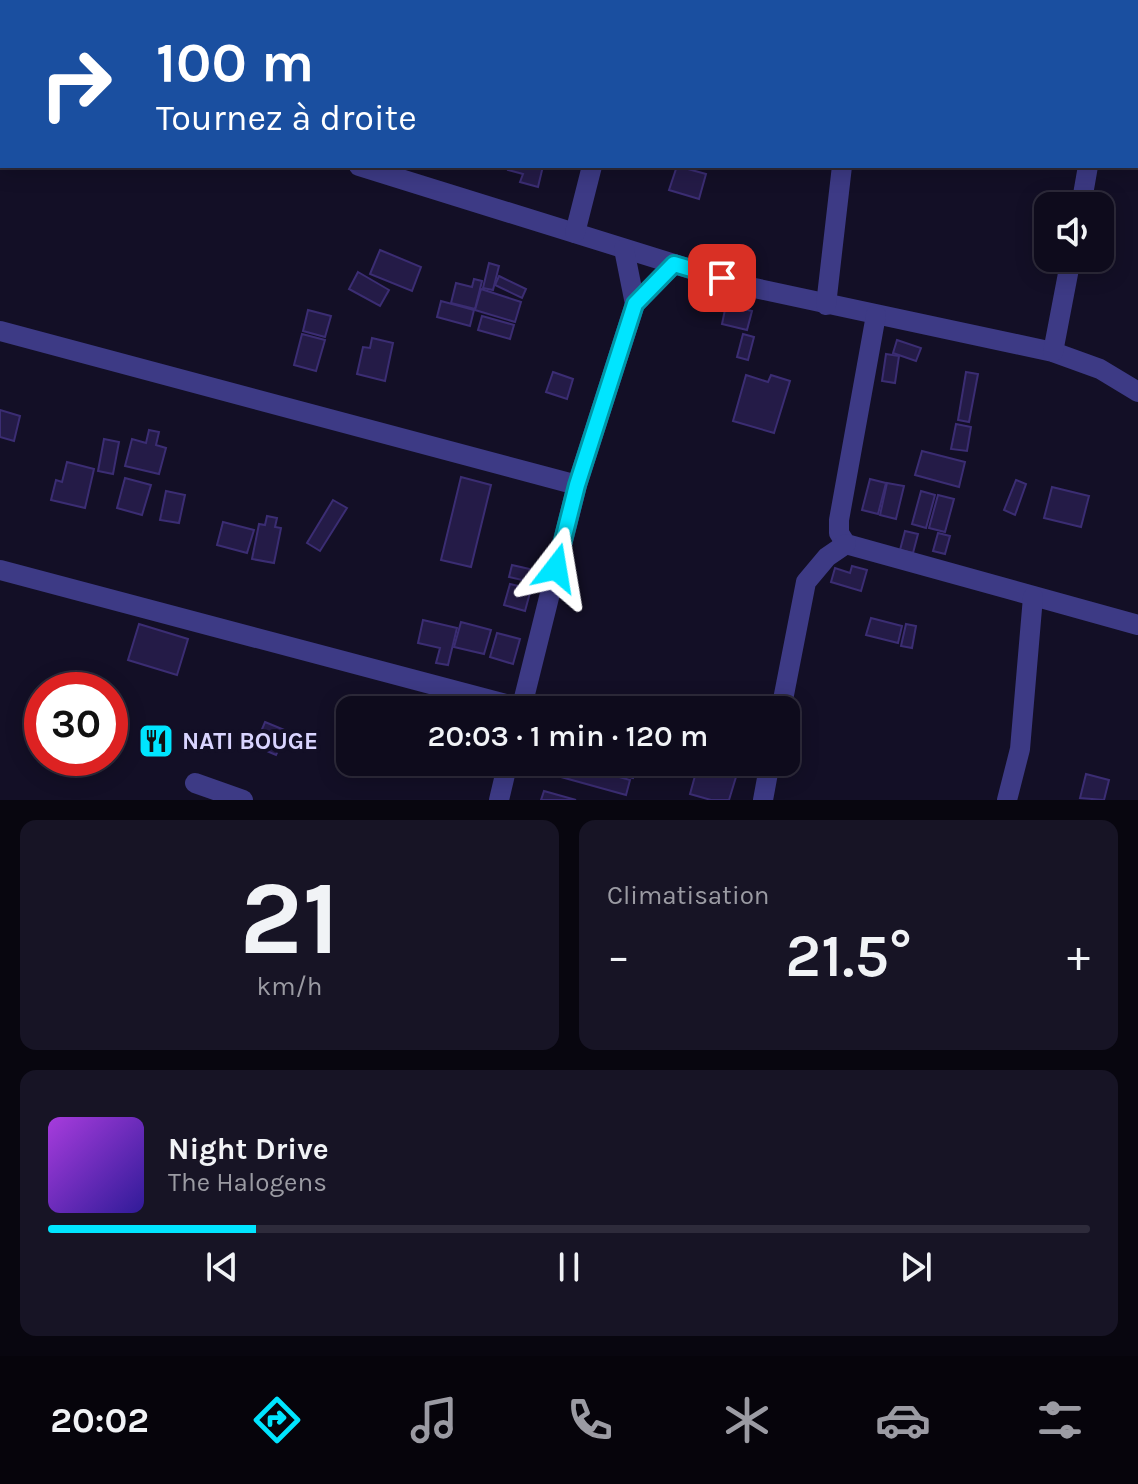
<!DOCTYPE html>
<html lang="fr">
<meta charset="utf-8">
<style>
body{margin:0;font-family:Karla,sans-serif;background:#171425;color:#f1f3f6;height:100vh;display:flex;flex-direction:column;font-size:30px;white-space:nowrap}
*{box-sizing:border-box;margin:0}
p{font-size:26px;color:#9b9ba3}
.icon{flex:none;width:44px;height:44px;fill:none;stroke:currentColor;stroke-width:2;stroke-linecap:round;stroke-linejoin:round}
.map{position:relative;height:800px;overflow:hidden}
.details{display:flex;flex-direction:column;gap:20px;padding:20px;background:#08060f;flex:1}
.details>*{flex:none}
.top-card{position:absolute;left:0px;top:0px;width:1138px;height:168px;box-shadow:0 4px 20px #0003,0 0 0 2px #2e2b3b;background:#1a4fa0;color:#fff;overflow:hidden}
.fabs{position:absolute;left:1034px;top:192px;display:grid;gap:16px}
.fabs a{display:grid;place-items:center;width:80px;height:80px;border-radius:16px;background:#0e0b1c;box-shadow:0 4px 20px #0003,0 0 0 2px #2e2b3b;font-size:40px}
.speed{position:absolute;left:24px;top:672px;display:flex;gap:16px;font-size:40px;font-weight:700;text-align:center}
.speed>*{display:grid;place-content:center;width:104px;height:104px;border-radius:50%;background:#0e0b1c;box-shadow:0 4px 20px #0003,0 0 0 2px #2e2b3b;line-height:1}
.speed .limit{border:12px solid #d22;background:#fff;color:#111}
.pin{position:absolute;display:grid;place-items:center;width:68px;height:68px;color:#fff;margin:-34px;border-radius:16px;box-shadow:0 4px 12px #0006}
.me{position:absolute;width:88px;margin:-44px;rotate:14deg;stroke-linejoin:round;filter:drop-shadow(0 0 6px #0008)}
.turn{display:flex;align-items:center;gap:28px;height:168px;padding:0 24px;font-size:36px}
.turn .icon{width:104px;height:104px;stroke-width:2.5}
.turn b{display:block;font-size:56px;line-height:68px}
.big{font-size:60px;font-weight:600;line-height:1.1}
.details .card{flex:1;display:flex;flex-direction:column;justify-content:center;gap:12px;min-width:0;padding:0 28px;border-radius:16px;background:#171425}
.details .dial{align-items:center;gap:0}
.dial b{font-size:104px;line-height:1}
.song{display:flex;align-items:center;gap:24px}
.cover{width:96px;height:96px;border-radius:12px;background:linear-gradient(135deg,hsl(280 70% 55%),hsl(250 70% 35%))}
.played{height:8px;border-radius:4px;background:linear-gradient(90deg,#00e5ff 20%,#2e2b3b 20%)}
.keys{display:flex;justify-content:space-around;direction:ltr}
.heat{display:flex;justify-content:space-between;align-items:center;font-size:44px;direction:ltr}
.details .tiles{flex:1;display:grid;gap:20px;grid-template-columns:1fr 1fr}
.card:last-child{grid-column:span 2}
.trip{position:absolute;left:336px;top:696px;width:464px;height:80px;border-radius:16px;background:#0e0b1c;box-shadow:0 4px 20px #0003,0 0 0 2px #2e2b3b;font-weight:600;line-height:80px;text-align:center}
.dock{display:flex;height:128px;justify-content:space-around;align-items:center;background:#06040b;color:#9b9ba3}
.dock .icon{width:56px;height:56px}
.dock .current{color:#00e5ff}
.dock b{font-size:36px;color:#f1f3f6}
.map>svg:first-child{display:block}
</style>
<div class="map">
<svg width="1138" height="800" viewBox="0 0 1138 800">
<rect width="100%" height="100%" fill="#130f26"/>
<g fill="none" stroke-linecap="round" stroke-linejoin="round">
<g stroke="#0c2248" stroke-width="6">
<polyline points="31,2 31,0"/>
<polyline points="0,142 2,133"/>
</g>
</g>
<g fill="#241b47" stroke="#3b2d73" stroke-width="2">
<polygon points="509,166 543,166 538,187 520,182 523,174 508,170"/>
<polygon points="677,166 706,174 699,199 669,190"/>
<polygon points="380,250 421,267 412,291 370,274"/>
<polygon points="489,263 499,266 493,290 483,288"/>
<polygon points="358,272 389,290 380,306 349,289"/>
<polygon points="499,276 526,289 522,298 495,285"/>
<polygon points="474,279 482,281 475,309 451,303 456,283 472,287"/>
<polygon points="481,289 521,302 515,322 475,310"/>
<polygon points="441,301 474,310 470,326 437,317"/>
<polygon points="726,305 752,311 747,330 722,324"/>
<polygon points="308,310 331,316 325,337 303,331"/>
<polygon points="482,316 514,325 510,339 478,330"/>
<polygon points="302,334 325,340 316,371 294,365"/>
<polygon points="743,334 754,337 748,360 737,357"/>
<polygon points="372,338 393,343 385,381 357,374 363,347 370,348"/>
<polygon points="897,340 921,348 916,361 893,353"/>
<polygon points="886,354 899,356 895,383 882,381"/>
<polygon points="553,372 573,379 567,399 546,392"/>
<polygon points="966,372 978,374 969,422 958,420"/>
<polygon points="746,375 768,382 771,375 790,381 774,433 733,421"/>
<polygon points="0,410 20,416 14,441 0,437"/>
<polygon points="956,424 971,427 967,451 951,449"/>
<polygon points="149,430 159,432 156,445 166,448 159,474 125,466 132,439 146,443"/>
<polygon points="104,439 119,442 113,474 98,471"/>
<polygon points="922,451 965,462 959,487 915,475"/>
<polygon points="67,462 94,469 85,508 51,500 56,480 62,482"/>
<polygon points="461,477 491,485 471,567 441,560"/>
<polygon points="125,478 151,485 142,515 117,508"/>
<polygon points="870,479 886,483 878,514 862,510"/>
<polygon points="1016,480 1026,484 1015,515 1004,510"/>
<polygon points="887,483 904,486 896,519 880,515"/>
<polygon points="1052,487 1089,496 1081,527 1044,518"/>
<polygon points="166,491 185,495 179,523 160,520"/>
<polygon points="921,491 935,495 926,528 912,524"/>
<polygon points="938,495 954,499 945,532 929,528"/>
<polygon points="333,500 347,508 320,551 307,543"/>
<polygon points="267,516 277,518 275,527 281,528 274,563 252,559 259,524 265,525"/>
<polygon points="223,522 254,530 247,553 217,545"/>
<polygon points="905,531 918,534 913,553 900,550"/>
<polygon points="938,533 950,536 945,554 933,551"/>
<polygon points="512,565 534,570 531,582 509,577"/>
<polygon points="852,566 867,570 861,591 831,582 835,568 850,573"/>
<polygon points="510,584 531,589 525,611 504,605"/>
<polygon points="871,618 902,626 898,643 866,635"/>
<polygon points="423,620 457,628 448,665 436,663 440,648 418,643"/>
<polygon points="461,622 491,630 484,654 454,647"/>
<polygon points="139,624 188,639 177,675 128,660"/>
<polygon points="906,624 916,626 912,648 901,646"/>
<polygon points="497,633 520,639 513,664 490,657"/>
<polygon points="265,722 287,731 276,755 255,746"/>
<polygon points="565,762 630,780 626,795 561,777"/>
<polygon points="571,762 616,762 635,767 633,778"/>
<polygon points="698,765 736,777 729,800 711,800 690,794"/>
<polygon points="1086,774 1109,780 1104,800 1080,798"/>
<polygon points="544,791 576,800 541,800"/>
</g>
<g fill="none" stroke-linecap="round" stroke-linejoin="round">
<g stroke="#3d3a85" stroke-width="20">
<polyline points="633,2 633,0"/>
<polyline points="879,2 879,0"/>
<polyline points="1122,2 1122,0"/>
<polyline points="1136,91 1138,92"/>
<polyline points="359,166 745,286 1053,352 1100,369 1138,392"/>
<polyline points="1081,206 1088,166"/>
<polyline points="575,233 592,166"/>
<polyline points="624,249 635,304"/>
<polyline points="826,305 842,166"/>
<polyline points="876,315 839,520 839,533 846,544 1138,625"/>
<polyline points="0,331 577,485 521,710"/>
<polyline points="1053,352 1071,258"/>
<polyline points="577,485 635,304 674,264"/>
<polyline points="0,570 521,708"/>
<polyline points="781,710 806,582 827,557 846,544"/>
<polyline points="195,783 243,800"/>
<polyline points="499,800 508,762"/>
<polyline points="763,800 770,762"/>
<polyline points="1007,800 1020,749 1033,597"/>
</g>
</g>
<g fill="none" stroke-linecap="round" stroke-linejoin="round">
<defs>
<polyline id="route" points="556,568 577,485 635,304 674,264 722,278"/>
</defs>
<use href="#route" stroke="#0095a6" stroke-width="20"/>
<use href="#route" stroke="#00e5ff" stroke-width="14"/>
</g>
<defs>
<symbol id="restaurant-square" viewBox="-11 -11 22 22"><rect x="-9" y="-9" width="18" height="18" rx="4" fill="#00e5ff" stroke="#130f26"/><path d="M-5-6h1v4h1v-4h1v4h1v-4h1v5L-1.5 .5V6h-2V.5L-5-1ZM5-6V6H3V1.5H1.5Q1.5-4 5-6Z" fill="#111"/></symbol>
</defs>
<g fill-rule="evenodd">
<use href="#restaurant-square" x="136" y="721" width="40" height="40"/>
</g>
<g text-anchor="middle" stroke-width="8" stroke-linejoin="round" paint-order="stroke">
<g font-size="24" font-weight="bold" fill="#d9d4ff" stroke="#130f26" text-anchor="start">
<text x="182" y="749">NATI BOUGE</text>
</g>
</g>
</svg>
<div class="fabs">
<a><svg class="icon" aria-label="sound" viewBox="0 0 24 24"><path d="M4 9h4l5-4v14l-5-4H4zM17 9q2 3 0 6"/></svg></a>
</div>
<div class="speed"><div class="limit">30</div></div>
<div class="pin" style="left:722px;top:278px;background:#d93025"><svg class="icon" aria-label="arrive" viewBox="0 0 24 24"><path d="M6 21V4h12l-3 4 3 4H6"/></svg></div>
<svg class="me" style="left:556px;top:568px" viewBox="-20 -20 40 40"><path d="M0-17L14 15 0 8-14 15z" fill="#00e5ff" stroke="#fff" stroke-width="4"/></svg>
<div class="trip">20:03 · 1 min · 120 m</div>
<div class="top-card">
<div class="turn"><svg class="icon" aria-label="right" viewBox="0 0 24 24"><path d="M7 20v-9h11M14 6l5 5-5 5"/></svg><div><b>100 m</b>Tournez à droite</div></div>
</div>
</div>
<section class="details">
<div class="tiles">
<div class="card dial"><b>21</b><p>km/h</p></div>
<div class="card"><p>Climatisation</p>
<div class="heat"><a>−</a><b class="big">21.5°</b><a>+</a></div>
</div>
<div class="card">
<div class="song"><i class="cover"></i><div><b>Night Drive</b><p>The Halogens</p></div></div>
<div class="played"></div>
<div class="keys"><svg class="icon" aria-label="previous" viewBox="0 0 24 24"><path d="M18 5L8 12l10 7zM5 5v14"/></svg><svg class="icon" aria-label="pause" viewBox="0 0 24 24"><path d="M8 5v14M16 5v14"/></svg><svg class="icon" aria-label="next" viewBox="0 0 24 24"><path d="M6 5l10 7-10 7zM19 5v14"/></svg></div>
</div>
</div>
</section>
<nav class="dock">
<b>20:02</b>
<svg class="icon current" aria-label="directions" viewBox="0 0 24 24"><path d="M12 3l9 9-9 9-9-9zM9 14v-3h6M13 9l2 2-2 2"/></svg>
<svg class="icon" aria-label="music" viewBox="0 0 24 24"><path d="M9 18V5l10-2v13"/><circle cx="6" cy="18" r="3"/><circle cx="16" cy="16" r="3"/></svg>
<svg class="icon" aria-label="phone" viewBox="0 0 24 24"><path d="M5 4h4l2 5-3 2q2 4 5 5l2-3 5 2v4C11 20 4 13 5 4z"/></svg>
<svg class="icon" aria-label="climate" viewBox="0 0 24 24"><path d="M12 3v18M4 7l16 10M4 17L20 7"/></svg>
<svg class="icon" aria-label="car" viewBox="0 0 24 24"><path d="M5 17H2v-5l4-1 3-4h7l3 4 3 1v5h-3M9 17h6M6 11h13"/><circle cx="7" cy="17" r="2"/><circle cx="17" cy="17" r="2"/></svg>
<svg class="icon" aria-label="filters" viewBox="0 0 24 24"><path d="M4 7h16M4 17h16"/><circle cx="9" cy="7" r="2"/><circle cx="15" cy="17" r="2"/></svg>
</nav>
